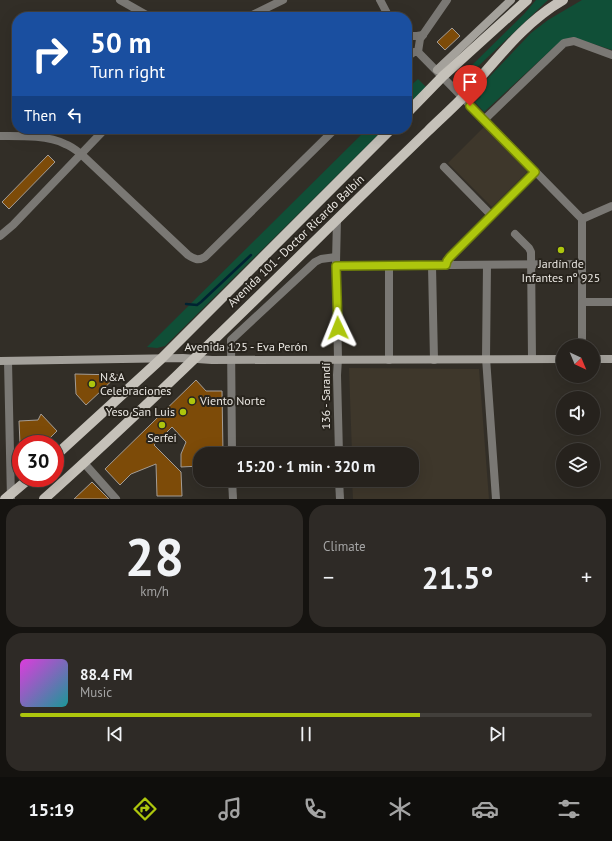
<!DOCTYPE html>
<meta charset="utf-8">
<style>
body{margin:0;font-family:"PT Sans",sans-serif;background:#2e2a26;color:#f1f3f6;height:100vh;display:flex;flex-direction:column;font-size:15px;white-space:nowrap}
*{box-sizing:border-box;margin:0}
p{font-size:13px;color:#a4a4a4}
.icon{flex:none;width:22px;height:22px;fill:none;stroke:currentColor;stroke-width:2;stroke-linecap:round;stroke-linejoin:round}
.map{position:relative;height:499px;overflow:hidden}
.details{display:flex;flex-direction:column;gap:6px;padding:6px;background:#151310;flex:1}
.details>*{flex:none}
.top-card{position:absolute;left:12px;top:12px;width:400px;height:122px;border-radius:16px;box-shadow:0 4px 16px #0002,0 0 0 1px #423f3b;background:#1a4fa0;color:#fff;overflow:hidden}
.needle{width:26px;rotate:136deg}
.fabs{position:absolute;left:556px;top:339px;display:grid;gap:8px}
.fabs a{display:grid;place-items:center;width:44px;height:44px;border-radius:50%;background:#26221d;box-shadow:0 4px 16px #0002,0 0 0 1px #423f3b;font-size:20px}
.speed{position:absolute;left:12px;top:435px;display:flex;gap:8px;font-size:20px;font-weight:700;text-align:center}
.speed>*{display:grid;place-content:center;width:52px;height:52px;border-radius:50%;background:#26221d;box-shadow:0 4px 16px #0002,0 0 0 1px #423f3b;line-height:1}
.speed .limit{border:6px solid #d22;background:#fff;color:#111}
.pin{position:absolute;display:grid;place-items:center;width:34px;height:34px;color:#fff;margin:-41px -17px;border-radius:50% 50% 50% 0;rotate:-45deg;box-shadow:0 0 4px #0007}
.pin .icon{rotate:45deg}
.me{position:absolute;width:44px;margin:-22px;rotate:358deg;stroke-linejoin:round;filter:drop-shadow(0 0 3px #0008)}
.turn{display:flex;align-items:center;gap:14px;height:84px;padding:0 12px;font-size:18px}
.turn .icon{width:52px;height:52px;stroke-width:2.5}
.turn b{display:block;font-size:28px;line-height:34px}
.then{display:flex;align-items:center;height:38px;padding:0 12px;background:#0003;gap:8px;font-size:15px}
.big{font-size:30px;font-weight:800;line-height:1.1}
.details .widget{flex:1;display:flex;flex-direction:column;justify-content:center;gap:6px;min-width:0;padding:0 14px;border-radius:16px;background:#2e2a26}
.details .dial{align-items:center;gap:0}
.dial b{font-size:52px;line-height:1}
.song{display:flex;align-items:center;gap:12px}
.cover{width:48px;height:48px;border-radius:6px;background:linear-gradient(135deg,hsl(300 70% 55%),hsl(180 70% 35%))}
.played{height:4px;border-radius:2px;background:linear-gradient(90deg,#adc60d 70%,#423f3b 70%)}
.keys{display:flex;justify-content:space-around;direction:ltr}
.heat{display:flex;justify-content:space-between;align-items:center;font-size:22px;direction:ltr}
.details .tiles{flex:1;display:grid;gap:6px;grid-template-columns:1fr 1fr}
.widget:last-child{grid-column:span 2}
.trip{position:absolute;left:193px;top:447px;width:226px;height:40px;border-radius:16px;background:#26221d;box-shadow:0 4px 16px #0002,0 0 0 1px #423f3b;font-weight:800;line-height:40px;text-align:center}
.tabs{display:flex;height:64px;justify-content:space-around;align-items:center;background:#0f0e0c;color:#a4a4a4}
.tabs .icon{width:28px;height:28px}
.tabs .current{color:#adc60d}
.tabs b{font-size:18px;color:#f1f3f6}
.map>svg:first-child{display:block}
</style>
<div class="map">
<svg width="612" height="499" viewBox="0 0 612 499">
<rect width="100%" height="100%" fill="#322e27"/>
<g fill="#3e372b">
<polygon points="484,127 528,171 492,207 448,163"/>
<polygon points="349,368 479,369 489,499 353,499 352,480 412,480 412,454 352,454"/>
</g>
<g fill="#104f37">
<polygon points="536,0 548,0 468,76 465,72 524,14"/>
<polygon points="582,0 612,0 612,50 572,37 560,42 552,49 484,112 475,102 481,97 476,91 531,33 548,20"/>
<polygon points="418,79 426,87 407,106 407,89"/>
<polygon points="367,129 384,129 165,346 157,348 147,347"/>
</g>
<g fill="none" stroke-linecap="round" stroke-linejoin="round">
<polyline stroke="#002231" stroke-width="2.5" points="186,304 197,305 201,302 251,255"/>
</g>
<g fill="#7d4b08" stroke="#a49d96">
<polygon points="452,28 460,36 445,50 437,42"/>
<polygon points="48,155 55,162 9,209 2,202"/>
<polygon points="75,374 118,375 86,405 76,394"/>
<polygon points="196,380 206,391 222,391 223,454 200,454 200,466 181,467 181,454 186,442 172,427 154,445 181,472 182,496 157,496 156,464 131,474 120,485 105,469"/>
<polygon points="41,414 57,431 44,444 20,444 19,421 38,420"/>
<polygon points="92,482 109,499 74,499"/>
</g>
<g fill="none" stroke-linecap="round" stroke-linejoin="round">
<g stroke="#7a7874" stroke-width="8">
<polyline points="120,0 150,17"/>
<polyline points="380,0 389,17"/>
<polyline points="248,17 283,0"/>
<polyline points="407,36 417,36 423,35"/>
<polyline points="418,52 582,219 582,346"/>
<polyline points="407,57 414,52 418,52 420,39 447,0"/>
<polyline points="484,120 564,43 574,41 612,55"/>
<path d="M 0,136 C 19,136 48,135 65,144 C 71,146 76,150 81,154 L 188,255 C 194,259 198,261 205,257 L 335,129"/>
<polyline points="444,167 491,215"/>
<polyline points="337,219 336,262 338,359 337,375 339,454"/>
<polyline points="582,219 612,206"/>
<polyline points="515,234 529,248 531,252 532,359"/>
<polyline points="0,236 13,225 105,129"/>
<polyline points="446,265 447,261 451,257 535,172"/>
<polyline points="487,265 486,358 496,499"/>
<polyline points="336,266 581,264"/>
<polyline points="432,266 434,360"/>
<polyline points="582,302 612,302"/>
<polyline points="389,360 389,267"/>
<polyline points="8,361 11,499"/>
<polyline points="232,454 231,340 315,262 321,259 336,257"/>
<polyline points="84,463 116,499"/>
<polyline points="232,480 233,499"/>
<polyline points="339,480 340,499"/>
</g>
<g stroke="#a4a19b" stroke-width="8">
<polyline points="437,70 511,0"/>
<polyline points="593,359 612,359"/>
<polyline points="0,361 183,358 212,360 563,359"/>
</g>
<g stroke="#c5c1b9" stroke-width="10">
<polyline points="407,113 443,76 527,0"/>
<polyline points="55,456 161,359 391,129"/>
<polyline points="5,499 30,478"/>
<path d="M 44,499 C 176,381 300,254 428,131 C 440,119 453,108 465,95 C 495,62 523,23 563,0"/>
</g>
</g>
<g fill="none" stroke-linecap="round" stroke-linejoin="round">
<defs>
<polyline id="route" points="338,328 336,266 446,265 447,261 450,257 535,172 470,106"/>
</defs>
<use href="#route" stroke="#708108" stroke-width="10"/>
<use href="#route" stroke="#adc60d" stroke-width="7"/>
</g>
<g fill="#adc60d" stroke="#28241d" stroke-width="1.5">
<circle cx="561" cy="250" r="4"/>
<circle cx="92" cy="384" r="4"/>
<circle cx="192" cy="401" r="4"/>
<circle cx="183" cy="412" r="4"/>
<circle cx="162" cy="425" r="4"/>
</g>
<g text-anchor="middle" stroke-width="4" stroke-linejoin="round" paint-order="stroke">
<g font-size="12" fill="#eae7e2" stroke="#28241d">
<text transform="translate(296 241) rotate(-44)" y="4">Avenida 101 - Doctor Ricardo Balbín</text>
<text x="246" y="351">Avenida 125 - Eva Perón</text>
<text transform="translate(326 396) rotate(-90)" y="4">136 - Sarandí</text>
</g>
<g font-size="12" fill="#eae7e2" stroke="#28241d">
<text x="561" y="268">Jardín de<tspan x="561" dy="14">Infantes nº 925</tspan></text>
<text x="100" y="381" text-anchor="start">N&amp;A<tspan x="100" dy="14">Celebraciones</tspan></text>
<text x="200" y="405" text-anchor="start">Viento Norte</text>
<text x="175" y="416" text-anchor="end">Yeso San Luis</text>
<text x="162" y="442">Serfei</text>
</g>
</g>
</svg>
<div class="fabs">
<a><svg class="needle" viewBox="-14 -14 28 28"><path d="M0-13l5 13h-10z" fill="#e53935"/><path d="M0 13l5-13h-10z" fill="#a4a4a4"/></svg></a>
<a><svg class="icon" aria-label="sound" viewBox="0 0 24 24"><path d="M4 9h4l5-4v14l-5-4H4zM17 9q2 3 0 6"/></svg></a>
<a><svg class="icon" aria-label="layers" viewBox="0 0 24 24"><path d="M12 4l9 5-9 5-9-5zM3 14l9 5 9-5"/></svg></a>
</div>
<div class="speed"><div class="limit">30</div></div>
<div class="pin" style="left:470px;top:106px;background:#d93025"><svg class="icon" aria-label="arrive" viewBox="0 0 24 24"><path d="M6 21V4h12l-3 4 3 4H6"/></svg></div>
<svg class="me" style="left:338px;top:328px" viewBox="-20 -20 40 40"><path d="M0-17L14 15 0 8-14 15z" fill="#adc60d" stroke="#fff" stroke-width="4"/></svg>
<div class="trip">15:20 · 1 min · 320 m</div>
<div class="top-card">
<div class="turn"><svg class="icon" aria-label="right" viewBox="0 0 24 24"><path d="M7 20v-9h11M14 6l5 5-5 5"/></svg><div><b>50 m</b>Turn right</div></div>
<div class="then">Then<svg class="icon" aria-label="left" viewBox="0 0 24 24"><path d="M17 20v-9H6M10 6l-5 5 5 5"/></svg></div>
</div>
</div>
<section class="details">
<div class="tiles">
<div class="widget dial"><b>28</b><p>km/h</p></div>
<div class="widget"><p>Climate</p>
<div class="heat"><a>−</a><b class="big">21.5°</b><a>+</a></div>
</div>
<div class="widget">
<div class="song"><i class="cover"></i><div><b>88.4 FM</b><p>Music</p></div></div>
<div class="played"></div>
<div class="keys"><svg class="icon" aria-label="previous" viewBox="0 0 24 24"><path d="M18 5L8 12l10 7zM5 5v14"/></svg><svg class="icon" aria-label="pause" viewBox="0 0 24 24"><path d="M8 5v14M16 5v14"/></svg><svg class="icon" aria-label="next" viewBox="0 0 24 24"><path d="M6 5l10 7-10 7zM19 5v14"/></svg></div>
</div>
</div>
</section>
<nav class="tabs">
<b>15:19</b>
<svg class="icon current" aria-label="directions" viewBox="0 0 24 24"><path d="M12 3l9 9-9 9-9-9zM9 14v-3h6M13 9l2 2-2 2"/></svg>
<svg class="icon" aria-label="music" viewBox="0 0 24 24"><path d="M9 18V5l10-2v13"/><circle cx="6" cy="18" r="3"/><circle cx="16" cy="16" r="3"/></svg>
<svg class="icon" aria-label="phone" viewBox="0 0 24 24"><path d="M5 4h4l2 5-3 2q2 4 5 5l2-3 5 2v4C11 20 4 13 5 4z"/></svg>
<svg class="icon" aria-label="climate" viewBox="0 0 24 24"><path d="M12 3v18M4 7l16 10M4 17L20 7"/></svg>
<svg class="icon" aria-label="car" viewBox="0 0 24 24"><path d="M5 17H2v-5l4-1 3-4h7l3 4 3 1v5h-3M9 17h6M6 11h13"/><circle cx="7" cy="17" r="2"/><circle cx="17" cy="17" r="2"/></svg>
<svg class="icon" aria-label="filters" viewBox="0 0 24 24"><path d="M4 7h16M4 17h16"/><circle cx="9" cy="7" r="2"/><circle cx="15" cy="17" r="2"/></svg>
</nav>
